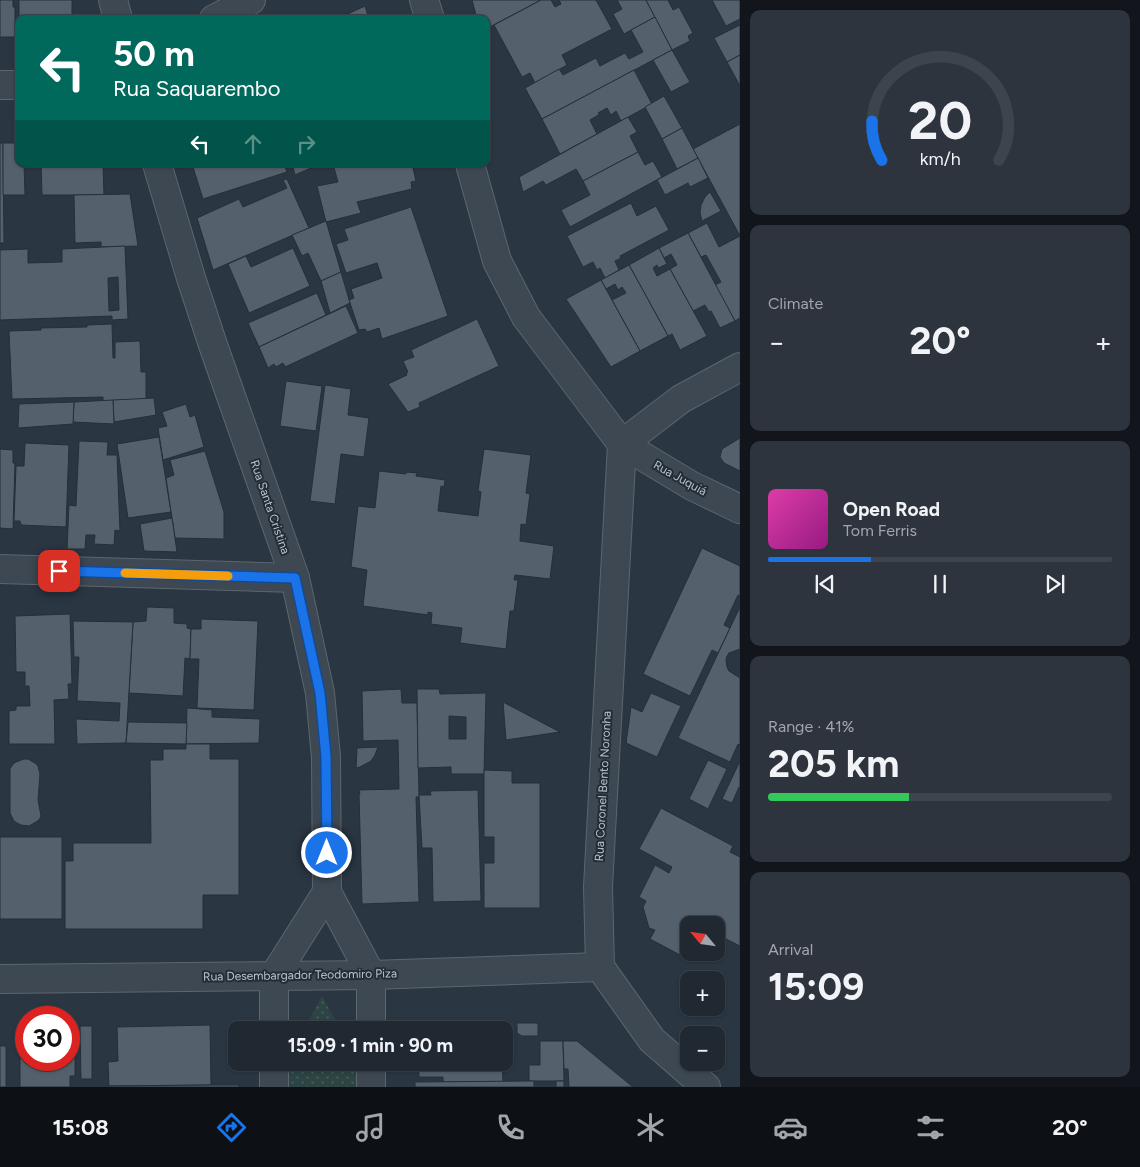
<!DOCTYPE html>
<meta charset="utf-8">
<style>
body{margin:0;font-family:Figtree,sans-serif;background:#2d343e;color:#f1f3f6;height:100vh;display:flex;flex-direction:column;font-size:19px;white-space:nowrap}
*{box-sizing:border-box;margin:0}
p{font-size:16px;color:#a2a6ac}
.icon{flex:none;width:28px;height:28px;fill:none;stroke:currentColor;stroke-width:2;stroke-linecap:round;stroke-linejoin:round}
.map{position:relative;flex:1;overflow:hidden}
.details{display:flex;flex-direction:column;gap:10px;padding:10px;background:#12161c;width:400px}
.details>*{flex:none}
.guide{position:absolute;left:15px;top:15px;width:475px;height:152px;border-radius:10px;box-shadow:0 1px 4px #0004,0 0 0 1px #3d444d;background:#00695c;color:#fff;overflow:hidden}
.needle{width:32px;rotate:299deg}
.controls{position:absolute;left:680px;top:916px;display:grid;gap:10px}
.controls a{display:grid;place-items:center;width:45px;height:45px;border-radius:10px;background:#202832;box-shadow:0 1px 4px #0004,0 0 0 1px #3d444d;font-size:25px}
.speed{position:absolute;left:15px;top:1006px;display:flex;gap:10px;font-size:25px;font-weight:700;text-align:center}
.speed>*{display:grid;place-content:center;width:65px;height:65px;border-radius:50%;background:#202832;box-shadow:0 1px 4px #0004,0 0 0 1px #3d444d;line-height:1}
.speed .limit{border:8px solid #d22;background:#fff;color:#111}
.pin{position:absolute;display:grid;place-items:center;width:42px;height:42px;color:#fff;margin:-21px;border-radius:10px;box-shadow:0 2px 8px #0006}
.me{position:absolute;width:55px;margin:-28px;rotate:0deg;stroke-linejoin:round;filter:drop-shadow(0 0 4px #0008)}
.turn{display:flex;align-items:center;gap:18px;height:105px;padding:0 15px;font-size:22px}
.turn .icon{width:65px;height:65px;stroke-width:2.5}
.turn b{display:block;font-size:35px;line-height:42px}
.lanes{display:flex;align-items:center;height:48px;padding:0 15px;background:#0003;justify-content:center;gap:25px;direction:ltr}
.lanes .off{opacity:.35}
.big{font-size:38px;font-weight:700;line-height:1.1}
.details .card{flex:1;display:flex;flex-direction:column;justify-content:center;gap:8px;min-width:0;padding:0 18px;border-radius:10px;background:#2d343e}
.details .dial{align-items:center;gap:0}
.dial svg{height:130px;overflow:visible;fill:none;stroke:#3d444d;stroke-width:7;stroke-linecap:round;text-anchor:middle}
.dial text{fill:#f1f3f6;stroke:none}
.song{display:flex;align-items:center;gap:15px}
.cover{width:60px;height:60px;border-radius:8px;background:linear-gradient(135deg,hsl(320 70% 55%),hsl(310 70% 35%))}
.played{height:5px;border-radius:2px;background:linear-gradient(90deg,#1a73e8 30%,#3d444d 30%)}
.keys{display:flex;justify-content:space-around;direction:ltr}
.heat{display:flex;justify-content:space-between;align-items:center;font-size:28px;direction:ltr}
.charge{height:8px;border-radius:4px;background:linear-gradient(90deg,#34c759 41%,#3d444d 0)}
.trip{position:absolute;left:228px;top:1021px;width:285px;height:50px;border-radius:10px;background:#202832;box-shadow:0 1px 4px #0004,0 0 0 1px #3d444d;font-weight:700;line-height:50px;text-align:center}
.menu{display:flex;height:80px;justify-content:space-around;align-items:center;background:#0d1014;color:#a2a6ac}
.menu .icon{width:35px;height:35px}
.menu .selected{color:#1a73e8}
.menu b{font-size:22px;color:#f1f3f6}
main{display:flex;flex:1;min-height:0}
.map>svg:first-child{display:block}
</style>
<main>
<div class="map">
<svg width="740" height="1087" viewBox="0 0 740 1087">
<defs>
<pattern id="park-dots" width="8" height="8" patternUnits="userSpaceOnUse" patternTransform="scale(1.25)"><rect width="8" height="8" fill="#2d4444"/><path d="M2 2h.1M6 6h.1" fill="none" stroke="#4a5d5e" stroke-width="1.8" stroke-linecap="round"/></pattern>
</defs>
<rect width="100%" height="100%" fill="#2a3642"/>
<g fill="url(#park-dots)">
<polygon points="322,996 341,1030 304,1030"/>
<polygon points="287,1063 357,1063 357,1087 283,1087"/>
</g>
<g fill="#54616c" stroke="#252f39" fill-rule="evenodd">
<polygon points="0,0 13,0 13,7 15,7 15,37 0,37"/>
<rect x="19" y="0" width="53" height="19"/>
<polygon points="472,0 541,0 486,29 486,19 477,19"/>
<polygon points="541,0 551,0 555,7 561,4 559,0 596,0 612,29 562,55 567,65 535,83 530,73 522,77 494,25"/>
<polygon points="617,0 646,0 655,17 624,34 613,14 622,9"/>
<polygon points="646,0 668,0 673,10 679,7 693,33 688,36 690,41 672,50"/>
<polygon points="712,0 740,0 740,19 726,26"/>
<polygon points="365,6 369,19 337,19"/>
<polygon points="655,17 672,50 542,119 525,88 559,69 563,75 596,58 600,66 625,53 629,59 643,52 631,30"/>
<polygon points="740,25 740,55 727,62 714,38"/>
<polygon points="672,50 690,82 671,92 653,60"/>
<polygon points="740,55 740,86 727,62"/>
<polygon points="634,70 652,104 621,121 616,111 611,115 607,108 598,113 600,114 590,120 597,134 560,154 542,119"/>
<polygon points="664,96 682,128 662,139 645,107"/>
<polygon points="628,117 637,132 630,136 638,152 583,181 576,169 546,185 543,181 523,192 519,177"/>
<polygon points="740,124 740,236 693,149"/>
<polygon points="682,128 698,158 677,169 662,139"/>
<polygon points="0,143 3,143 4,243 0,243"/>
<polygon points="3,143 19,143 19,164 24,164 25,195 3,195"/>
<polygon points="638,152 645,165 653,161 662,177 570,227 561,210 590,195 583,181"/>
<polygon points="698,158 708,178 690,187 688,183 665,195 657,180"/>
<polygon points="41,164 103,164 104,195 42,195"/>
<polygon points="192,164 284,164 287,172 203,199"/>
<polygon points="292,164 312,164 313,167 295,175"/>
<polygon points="333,164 412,164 416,181 411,182 412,189 357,202 361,213 326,222 317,186 338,182"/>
<polygon points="287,179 309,228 213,270 197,218 239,199 243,207 287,188 283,180"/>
<polygon points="710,192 721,211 702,221 700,213 701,205 705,197"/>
<polygon points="130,194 138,246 101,247 101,242 75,243 74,195"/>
<polygon points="631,203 637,216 656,206 669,230 620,256 621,258 615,261 619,270 605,278 600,268 597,270 593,262 583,267 567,236"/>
<polygon points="411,207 448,316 382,339 379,328 367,332 365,329 359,330 349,300 354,298 351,289 382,278 377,263 346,273 336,244 348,240 344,229"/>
<polygon points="326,221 341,272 321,281 308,253 302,256 292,235"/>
<polygon points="707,223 719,247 740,236 740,318 735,321 715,285 721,282 706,255 701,257 688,233"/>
<polygon points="688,233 735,321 720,328 711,311 709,312 705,305 693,311 670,269 677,265 671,254 664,258 659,248"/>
<path d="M 125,246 L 128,319 L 112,320 L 112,316 L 0,320 L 0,250 L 28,249 L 28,263 L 62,262 L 62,249 ZM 118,277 L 119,310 L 109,311 L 108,278 Z"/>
<polygon points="293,248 310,286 249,313 228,264 246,256 251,267"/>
<polygon points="659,248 667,264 658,268 657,265 653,268 657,276 670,269 707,336 680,350 672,334 668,336 629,265"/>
<polygon points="629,265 668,336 640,351 612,300 626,293 622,287 618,290 615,284 606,289 601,280"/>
<polygon points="341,272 350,303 330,313 321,281"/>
<polygon points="601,280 640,351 611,367 566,299"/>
<polygon points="317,293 326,315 259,347 248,323"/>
<polygon points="346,306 358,333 285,367 283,363 276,367 274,364 268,368 259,347"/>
<polygon points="477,319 499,366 419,403 420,407 408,412 388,384 407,375 406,373 408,372 403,361 414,357 411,350"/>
<polygon points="112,324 113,358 115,358 115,342 140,341 141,372 146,372 146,399 103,401 103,397 12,399 9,331 41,330 41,328 87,327 87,325"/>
<polygon points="286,381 322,386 316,431 280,426"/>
<polygon points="325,385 351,389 348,415 369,418 364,457 341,454 335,504 310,501"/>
<polygon points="154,398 156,415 114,422 113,400"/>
<polygon points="113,400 114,424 73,422 74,402"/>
<polygon points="74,402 73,424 18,428 19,404"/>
<polygon points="186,404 190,417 195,415 204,447 163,460 158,428 167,426 162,412"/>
<polygon points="159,437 171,512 128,518 117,444"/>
<polygon points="740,438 740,471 724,463 720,457 722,449"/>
<polygon points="79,441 108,442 107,455 117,455 120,531 115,530 114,545 94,544 95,535 86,535 85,549 67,549 69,505 76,506"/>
<polygon points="25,443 69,445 66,527 21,525 20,521 14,521 16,466 24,466"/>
<polygon points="0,449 13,450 13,463 15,463 13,529 0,528"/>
<polygon points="484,449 531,455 526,493 530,494 526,525 521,524 520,541 554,546 550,579 515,575 514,580 518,580 514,611 510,611 506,649 460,643 462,628 431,624 432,613 428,612 428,615 363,606 367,570 351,567 358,506 375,508 379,471 406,474 406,472 417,473 416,476 445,480 444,487 441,486 438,511 478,516 481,492 478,491"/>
<polygon points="205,451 224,512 224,539 175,538 166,478 174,475 170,460"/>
<polygon points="172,518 177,552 144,551 140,524"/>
<polygon points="702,548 740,566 740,596 738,595 724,625 730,628 718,653 712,650 690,696 643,674"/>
<polygon points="147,607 174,608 174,623 187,624 187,628 191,629 190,659 185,658 183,696 129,693 133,622 146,621"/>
<polygon points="740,607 740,649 729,653 727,656 726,660 727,667 729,671 740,678 740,745 738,744 730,762 678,738"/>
<polygon points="70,614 72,684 68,684 69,699 54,700 55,744 9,744 9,711 16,710 16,706 30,706 29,686 25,686 25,672 16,672 15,616"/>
<polygon points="201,619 258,621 254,710 197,708 199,659 190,659 191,629 201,629"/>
<polygon points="73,621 133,622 126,743 77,744 76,719 119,721 120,703 77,701 79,657 74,657"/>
<polygon points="401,689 402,703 417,703 419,795 419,797 416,797 419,902 362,904 359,794 360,794 359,790 399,789 398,740 363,741 362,691"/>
<path d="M 417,689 L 439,689 L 440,694 L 486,693 L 484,774 L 451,774 L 451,767 L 418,768 ZM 449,716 L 466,717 L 466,739 L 449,739 Z"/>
<polygon points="651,693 681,706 657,757 626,743 631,707 642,712"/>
<polygon points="503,702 560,732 506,740"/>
<polygon points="187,708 212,710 212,717 260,719 259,743 186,744"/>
<polygon points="128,722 187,723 186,744 126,743"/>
<polygon points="186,744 210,744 210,759 239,759 239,895 203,895 203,929 65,929 65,861 73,861 73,843 151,843 150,760 163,760 163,749 186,749"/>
<polygon points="378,747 375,755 371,761 360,767 356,768 357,748"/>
<polygon points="24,759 28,759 35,763 38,766 40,774 38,800 41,816 39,820 36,822 29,826 21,825 17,823 14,821 10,813 10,769 13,764 16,762"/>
<polygon points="708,760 727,769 708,809 689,799"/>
<polygon points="740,761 740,788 739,787 732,803 722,799"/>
<polygon points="484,770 512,771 512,783 540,783 540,908 484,908 484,863 494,863 494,837 484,837"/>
<polygon points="478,790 481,901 433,902 432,848 422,848 419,795 431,795 430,791"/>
<polygon points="661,808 733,846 730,852 740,857 740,946 716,934 716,925 707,925 700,921 698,925 689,925 689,942 682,956 650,939 655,930 649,928 643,907 646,901 639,897 655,865 669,873 672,867 639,849"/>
<rect x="0" y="837" width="62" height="82"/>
<polygon points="502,1022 503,1030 418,1030 418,1023"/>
<polygon points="517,1023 538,1023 538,1036 522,1036 517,1033"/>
<polygon points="210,1025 211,1085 109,1086 108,1062 118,1061 117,1027"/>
<polygon points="80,1026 92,1026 92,1079 81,1079"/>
<polygon points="540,1041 563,1041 564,1081 529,1081 529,1065 540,1065"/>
<polygon points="563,1041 577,1041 633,1087 569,1087 568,1069 564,1069"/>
<rect x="0" y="1046" width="6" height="41"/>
<polygon points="69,1046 69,1052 75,1051 75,1076 70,1076 70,1087 20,1087 20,1047 26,1047 26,1060 69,1060"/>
<polygon points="504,1051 507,1051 507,1065 502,1065 503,1082 443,1082 443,1077 419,1077 418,1062 504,1062"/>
<polygon points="529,1081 534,1081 534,1087 415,1087 415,1082"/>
<rect x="556" y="1081" width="8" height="6"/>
<polygon points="211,1085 239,1085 239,1087 107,1087 107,1086 109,1086"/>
</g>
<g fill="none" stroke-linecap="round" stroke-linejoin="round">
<defs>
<g id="street">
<polyline points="113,0 118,19"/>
<polyline points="424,0 430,19"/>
<polyline points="214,19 251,0"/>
<polyline points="0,85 19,85"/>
<polyline points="157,164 191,278 213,345 295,578 320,693 326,757 327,892 371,975 371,1030"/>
<polyline points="470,164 497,261 526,317 622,444 692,486 740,509"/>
<polyline points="622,444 598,887 600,967 652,1040 706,1087"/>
<polyline points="622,444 681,399 740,367"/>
<polyline points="0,569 295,578"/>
<polyline points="0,979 371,975 600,967"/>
<polyline points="274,1030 274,976 327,892"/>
<polyline points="274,1062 274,1087"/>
<polyline points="371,1087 371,1062"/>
</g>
</defs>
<use href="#street" stroke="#5c666f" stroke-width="30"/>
<use href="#street" stroke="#3e4852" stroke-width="28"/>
</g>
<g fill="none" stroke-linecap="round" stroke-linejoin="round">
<defs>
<polyline id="route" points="59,571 295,578 320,693 326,757 327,853"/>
</defs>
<use href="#route" stroke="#114b97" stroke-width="12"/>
<use href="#route" stroke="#1a73e8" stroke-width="9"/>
<polyline stroke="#f59e0b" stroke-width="9" points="125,573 228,576"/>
</g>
<g text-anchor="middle" stroke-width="4" stroke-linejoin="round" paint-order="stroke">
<g font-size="12" fill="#bbc3cb" stroke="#232d37">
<text transform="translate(680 478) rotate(29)" y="4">Rua Juquiá</text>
<text transform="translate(270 507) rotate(71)" y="4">Rua Santa Cristina</text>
<text transform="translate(603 786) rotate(-87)" y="4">Rua Coronel Bento Noronha</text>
<text transform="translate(300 975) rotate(-1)" y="4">Rua Desembargador Teodomiro Piza</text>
</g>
</g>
</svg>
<div class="controls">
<a><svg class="needle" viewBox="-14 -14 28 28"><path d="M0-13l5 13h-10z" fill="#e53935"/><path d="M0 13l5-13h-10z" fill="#a2a6ac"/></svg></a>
<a>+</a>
<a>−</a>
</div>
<div class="speed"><div class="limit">30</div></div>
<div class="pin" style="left:59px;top:571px;background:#d93025"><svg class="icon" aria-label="arrive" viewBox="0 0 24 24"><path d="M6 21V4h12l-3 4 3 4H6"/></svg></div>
<svg class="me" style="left:327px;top:853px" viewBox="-20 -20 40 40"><circle r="17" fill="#1a73e8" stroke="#fff" stroke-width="3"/><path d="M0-11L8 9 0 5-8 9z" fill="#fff"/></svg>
<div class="trip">15:09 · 1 min · 90 m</div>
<div class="guide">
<div class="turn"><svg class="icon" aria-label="left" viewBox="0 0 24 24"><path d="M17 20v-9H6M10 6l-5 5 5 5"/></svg><div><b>50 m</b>Rua Saquarembo</div></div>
<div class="lanes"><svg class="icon" aria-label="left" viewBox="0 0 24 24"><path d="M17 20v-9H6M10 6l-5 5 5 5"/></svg><svg class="icon off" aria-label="ahead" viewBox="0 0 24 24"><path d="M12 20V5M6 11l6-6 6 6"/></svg><svg class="icon off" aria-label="right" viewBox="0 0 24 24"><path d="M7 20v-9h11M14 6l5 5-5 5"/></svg></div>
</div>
</div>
<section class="details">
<div class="card dial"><svg viewBox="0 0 100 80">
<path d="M14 69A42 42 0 1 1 86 69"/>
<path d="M14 69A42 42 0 0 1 8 45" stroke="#1a73e8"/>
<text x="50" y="56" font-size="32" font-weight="700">20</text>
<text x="50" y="72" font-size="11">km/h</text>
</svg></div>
<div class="card"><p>Climate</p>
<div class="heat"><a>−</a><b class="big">20°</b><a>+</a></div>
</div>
<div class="card">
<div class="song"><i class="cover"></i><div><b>Open Road</b><p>Tom Ferris</p></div></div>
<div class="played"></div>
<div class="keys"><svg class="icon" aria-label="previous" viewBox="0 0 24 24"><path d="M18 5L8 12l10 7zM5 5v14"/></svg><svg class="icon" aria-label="pause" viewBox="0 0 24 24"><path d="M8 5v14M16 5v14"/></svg><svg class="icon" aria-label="next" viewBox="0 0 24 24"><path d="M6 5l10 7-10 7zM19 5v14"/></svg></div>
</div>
<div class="card"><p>Range · 41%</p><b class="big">205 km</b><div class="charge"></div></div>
<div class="card"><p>Arrival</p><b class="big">15:09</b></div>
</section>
</main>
<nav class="menu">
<b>15:08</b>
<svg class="icon selected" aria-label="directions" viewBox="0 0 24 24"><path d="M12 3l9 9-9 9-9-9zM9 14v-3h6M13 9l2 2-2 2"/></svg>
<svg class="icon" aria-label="music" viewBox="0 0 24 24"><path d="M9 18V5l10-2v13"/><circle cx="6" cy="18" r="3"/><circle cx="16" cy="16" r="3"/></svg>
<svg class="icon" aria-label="phone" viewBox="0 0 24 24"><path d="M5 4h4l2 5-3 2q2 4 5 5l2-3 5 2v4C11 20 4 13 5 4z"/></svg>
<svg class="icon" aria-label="climate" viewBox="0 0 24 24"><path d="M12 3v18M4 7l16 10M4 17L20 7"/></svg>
<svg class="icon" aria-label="car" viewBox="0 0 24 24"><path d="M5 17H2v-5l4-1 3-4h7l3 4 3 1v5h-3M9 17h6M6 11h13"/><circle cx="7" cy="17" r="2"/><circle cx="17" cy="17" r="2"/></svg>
<svg class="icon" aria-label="filters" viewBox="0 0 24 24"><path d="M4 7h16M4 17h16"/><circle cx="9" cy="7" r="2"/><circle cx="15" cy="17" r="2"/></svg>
<b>20°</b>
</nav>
